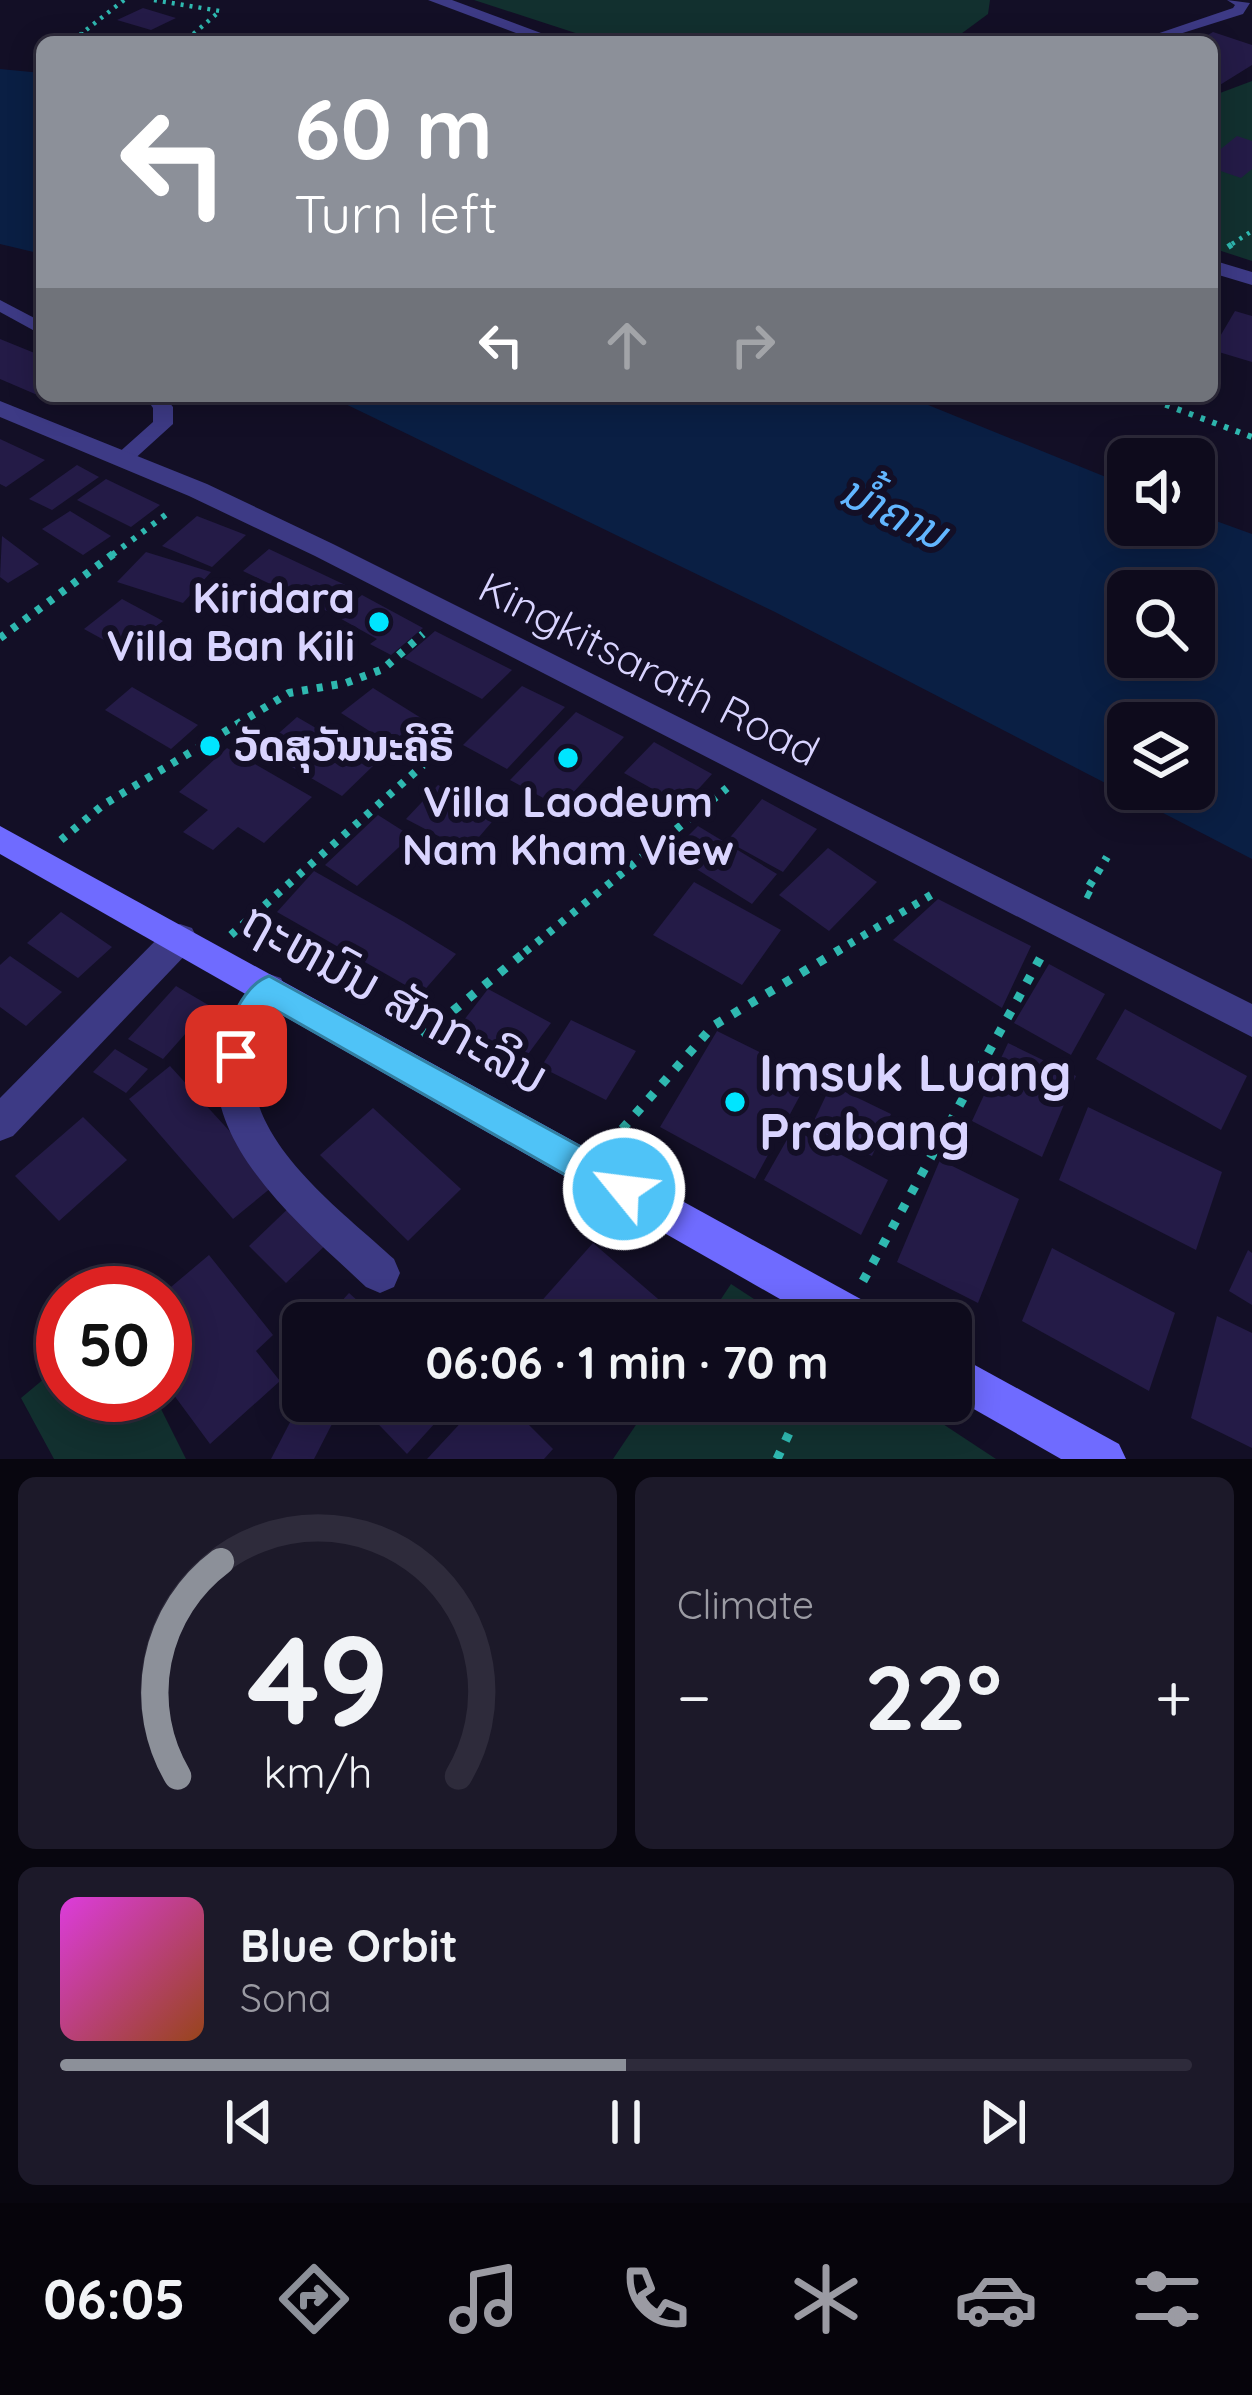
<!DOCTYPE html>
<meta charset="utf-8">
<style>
body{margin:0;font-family:Quicksand,"Noto Sans Lao",sans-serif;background:#1c1929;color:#f1f3f6;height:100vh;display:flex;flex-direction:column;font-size:45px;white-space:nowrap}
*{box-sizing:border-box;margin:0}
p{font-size:39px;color:#9b9ba3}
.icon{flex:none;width:66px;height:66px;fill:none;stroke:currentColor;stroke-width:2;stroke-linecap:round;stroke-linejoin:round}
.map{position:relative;height:1459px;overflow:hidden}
.side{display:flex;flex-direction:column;gap:18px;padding:18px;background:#08060f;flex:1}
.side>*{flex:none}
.guide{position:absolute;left:36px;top:36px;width:1182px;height:366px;border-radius:18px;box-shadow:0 6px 30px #0003,0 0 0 3px #2e2b3b;background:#8c9099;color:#fff;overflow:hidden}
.tools{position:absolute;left:1107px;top:438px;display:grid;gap:24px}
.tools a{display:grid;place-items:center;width:108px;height:108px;border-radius:18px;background:#0e0b1c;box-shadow:0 6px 30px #0003,0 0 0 3px #2e2b3b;font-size:60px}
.speed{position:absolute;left:36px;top:1266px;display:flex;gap:24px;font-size:60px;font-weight:700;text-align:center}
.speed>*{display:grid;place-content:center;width:156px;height:156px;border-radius:50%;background:#0e0b1c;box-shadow:0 6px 30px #0003,0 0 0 3px #2e2b3b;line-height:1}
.speed .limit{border:18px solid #d22;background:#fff;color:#111}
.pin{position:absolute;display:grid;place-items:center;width:102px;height:102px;color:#fff;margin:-51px;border-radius:24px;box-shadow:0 6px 18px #0006}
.me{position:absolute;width:132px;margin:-66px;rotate:299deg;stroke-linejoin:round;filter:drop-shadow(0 0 9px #0008)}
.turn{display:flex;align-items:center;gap:42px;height:252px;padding:0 60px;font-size:54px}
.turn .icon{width:156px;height:156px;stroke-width:2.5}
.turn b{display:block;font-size:84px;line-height:102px}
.lanes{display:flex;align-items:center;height:114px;padding:0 60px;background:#0003;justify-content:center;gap:60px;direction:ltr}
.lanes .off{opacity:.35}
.big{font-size:90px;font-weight:700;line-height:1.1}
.side .card{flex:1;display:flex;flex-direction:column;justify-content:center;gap:18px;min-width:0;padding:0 42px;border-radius:18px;background:#1c1929}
.side .dial{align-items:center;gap:0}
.dial svg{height:312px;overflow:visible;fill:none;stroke:#2e2b3b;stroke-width:7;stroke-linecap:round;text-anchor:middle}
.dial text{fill:#f1f3f6;stroke:none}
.song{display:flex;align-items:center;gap:36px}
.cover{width:144px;height:144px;border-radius:18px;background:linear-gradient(135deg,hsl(300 70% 55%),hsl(20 70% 35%))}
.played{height:12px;border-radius:6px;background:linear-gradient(90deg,#8c9099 50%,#2e2b3b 50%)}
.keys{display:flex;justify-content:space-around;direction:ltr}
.heat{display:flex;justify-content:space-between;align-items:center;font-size:66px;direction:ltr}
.side .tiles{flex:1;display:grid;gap:18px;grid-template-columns:1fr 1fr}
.card:last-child{grid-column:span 2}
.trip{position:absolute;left:282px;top:1302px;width:690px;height:120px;border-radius:18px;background:#0e0b1c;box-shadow:0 6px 30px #0003,0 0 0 3px #2e2b3b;font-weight:700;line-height:120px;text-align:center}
.menu{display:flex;height:192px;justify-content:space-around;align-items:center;background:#06040b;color:#9b9ba3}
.menu .icon{width:84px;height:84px}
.menu .active{color:#8c9099}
.menu b{font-size:54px;color:#f1f3f6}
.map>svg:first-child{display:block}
</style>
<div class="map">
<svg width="1252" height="1459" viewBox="0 0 1252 1459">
<rect width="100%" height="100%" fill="#130f26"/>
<g fill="#12302f">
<polygon points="474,0 990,0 988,14 950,42 603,42"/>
<polygon points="1252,81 1252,261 1212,248 1212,96"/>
<polygon points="731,1284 791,1323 705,1323"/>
<polygon points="63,1363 63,1395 154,1395 186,1459 54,1459 21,1398"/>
<polygon points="652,1401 908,1401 996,1459 613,1459"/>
</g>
<g fill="#0a1f44" fill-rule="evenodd">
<polygon points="0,69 42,73 42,254 0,244"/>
<path d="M 329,396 L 906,396 L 1128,486 L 1128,525 L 1194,525 L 1194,513 L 1252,534 L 1252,859 L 775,612 ZM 1128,591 L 1194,591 L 1194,657 L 1128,657 ZM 1128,723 L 1194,723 L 1194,789 L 1128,789 Z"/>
</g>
<g fill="#241b47">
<polygon points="143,8 176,18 151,30 117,20"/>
<polygon points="1213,32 1252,45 1252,65 1215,88 1212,42 1196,42"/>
<polygon points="1237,136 1252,141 1252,169 1241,178 1212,168 1212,156"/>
<polygon points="1235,311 1252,316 1252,362 1212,350"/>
<polygon points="0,339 42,356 42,397 0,379"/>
<polygon points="0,439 45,460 6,487 0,484"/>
<polygon points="77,465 99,477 52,510 29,499"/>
<polygon points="106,479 160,505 131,527 77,500"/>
<polygon points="70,511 111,536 83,555 42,529"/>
<polygon points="197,516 246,535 212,567 162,546"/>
<polygon points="2,536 39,564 8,583 0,577"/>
<polygon points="269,549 358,591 333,614 243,571"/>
<polygon points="146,552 211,572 183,603 117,582"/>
<polygon points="362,595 423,628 391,655 370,644 377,639 336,616"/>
<polygon points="122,599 163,621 124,651 84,629"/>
<polygon points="435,631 512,670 482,699 404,658"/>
<polygon points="522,686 565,707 507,769 463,745"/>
<polygon points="132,687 198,725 171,749 105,710"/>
<polygon points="373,688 421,718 390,744 341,713"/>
<polygon points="576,712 624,737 560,807 510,780"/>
<polygon points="297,717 376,763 342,796 261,749"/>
<polygon points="654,742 712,774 683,806 624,773"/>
<polygon points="227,748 312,797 264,843 238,827 213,850 183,832 208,810 179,792"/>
<polygon points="438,785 497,816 467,851 406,819"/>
<polygon points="762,799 817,829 783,872 727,841"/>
<polygon points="378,815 411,836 357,886 325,865"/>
<polygon points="698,826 777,874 752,904 671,853"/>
<polygon points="828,848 877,882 829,931 779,895"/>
<polygon points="314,871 404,922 456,954 421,994 277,912"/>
<polygon points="694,882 781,930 742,985 653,935"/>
<polygon points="938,899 1031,946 1002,1008 893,940"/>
<polygon points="61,912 112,947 78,978 27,943"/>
<polygon points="10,956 62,992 26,1026 0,1007 0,965"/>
<polygon points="1049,964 1105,994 1071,1055 1014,1023"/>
<polygon points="176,986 210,1006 163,1059 128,1039"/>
<polygon points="488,989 551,1023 520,1065 457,1029"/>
<polygon points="1125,1009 1247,1076 1221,1130 1096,1059"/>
<polygon points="571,1020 636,1051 606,1100 541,1067"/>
<polygon points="717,1031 810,1077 755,1179 660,1127"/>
<polygon points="1008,1043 1076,1076 1042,1157 972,1121"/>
<polygon points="115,1049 148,1069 126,1093 93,1072"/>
<polygon points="170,1066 277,1183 233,1219 129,1099"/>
<polygon points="831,1085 891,1114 872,1156 811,1127"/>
<polygon points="1088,1107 1222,1172 1196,1250 1059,1180"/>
<polygon points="373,1108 461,1189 408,1241 320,1155"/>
<polygon points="83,1117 127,1160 59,1221 15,1176"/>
<polygon points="793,1129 888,1180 861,1235 764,1180"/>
<polygon points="940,1160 1019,1199 978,1303 897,1262"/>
<polygon points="295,1202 332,1239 286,1283 249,1246"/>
<polygon points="593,1243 686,1323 522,1323"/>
<polygon points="1052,1248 1175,1313 1149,1391 1022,1321"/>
<polygon points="1248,1250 1252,1253 1252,1305 1229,1291"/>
<polygon points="209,1255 273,1335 256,1351 280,1381 210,1444 165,1383 165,1292"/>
<polygon points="349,1293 378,1319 374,1323 322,1323"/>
<polygon points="1217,1316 1252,1333 1252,1448 1191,1418"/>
<polygon points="364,1401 455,1401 407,1454 360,1405"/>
<polygon points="481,1401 505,1401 553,1449 544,1459 427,1459"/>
<polygon points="299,1405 333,1422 314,1459 271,1459"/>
</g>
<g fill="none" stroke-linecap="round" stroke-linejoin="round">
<g stroke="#2fb8b0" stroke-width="4.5" stroke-dasharray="3 6" stroke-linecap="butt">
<polyline points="124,0 81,34 129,42"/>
<polyline points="154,0 220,11 184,42"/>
<polyline points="1232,244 1252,231"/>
</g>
<g stroke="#2fb8b0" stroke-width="6" stroke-dasharray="4.5 8" stroke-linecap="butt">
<polyline points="1228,247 1237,241"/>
<polyline points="1142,396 1252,437"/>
<polyline points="112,555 172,510"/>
</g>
<g stroke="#2fb8b0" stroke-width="8" stroke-dasharray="6 9" stroke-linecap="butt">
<polyline points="0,638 116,552"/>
<polyline points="61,840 103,805 289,693 346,683 383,669 423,634"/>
<polyline points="1091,896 1085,893 1107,857"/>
<polyline points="231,935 423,765"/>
<polyline points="525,952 727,788"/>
<polyline points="836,952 931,895"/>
</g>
<g stroke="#2fb8b0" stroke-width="9" stroke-dasharray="8 12" stroke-linecap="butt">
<polyline points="422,1036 529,949"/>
<polyline points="609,1144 713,1026 841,949"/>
<polyline points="863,1281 1043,953"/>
<polyline points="777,1459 804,1401"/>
</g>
<g fill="#3d3a85" fill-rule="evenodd">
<polygon points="1227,0 1250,3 1243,14 1154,42 1133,42 1233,8 1235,5"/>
<polygon points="0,300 42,322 42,335 0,312"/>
<polygon points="145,396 164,396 173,407 173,424 130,463 116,463 116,455 153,422 153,408"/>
</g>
<g fill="#3d3a85" fill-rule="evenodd">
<polygon points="428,0 452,0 565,42 540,42"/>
<polygon points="1212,260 1252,272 1252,285 1212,273"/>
<polygon points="0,401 207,484 333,544 1252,1004 1252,1037 315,556 189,496 0,417"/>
<polygon points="180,924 192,928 197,938 192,948 13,1136 0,1141 0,1098 168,928"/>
<path d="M 269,974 L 281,978 L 286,989 C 279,1006 264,1021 258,1038 C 227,1129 337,1206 394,1259 L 400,1273 L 394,1287 L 380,1293 L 366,1287 C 300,1224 177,1127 229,1023 C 237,1005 250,981 269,974 Z"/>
</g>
<g fill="#6f6bff" fill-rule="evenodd">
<polygon points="0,826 877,1308 883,1323 822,1323 0,854"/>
<polygon points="951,1352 1119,1444 1126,1459 1061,1459 951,1396"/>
</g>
</g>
<path fill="#4fc3f7" stroke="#337fa1" stroke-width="3" d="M 269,976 L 636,1177 L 641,1189 L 636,1201 L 624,1206 L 611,1201 L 274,1009 L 256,1039 L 247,1066 L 236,1071 L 224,1066 L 219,1056 C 226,1030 242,985 269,976 Z"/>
<g fill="#00e5ff" stroke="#130f26" stroke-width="4.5">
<circle cx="379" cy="622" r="12"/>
<circle cx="210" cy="746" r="12"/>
<circle cx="568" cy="758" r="12"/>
<circle cx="735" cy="1102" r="12"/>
</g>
<g text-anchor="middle" stroke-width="12" stroke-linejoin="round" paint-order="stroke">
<g font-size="42" font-weight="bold" fill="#d9d4ff" stroke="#130f26" text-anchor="end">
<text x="355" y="613">Kiridara<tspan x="355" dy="48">Villa Ban Kili</tspan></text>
<text x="234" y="761" text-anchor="start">ວັດສຸວັນນະຄີຣີ</text>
<text x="568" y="817" text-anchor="middle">Villa Laodeum<tspan x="568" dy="48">Nam Kham View</tspan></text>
</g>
<g font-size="42" fill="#d9d4ff" stroke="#130f26">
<text transform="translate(649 669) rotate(27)" y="15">Kingkitsarath Road</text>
</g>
<g font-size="45" font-style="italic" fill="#62b6ff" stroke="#130f26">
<text transform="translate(894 512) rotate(26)" y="16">ນ້ຳຄານ</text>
</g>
<g font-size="51" fill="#d9d4ff" stroke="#130f26">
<text transform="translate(395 998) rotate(29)" y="18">ຖະຫນົນ ສັກກະລິນ</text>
</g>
<g font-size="51" font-weight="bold" fill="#d9d4ff" stroke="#130f26" text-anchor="start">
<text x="759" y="1091">Imsuk Luang<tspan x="759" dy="59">Prabang</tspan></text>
</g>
</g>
</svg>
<div class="tools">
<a><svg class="icon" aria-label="sound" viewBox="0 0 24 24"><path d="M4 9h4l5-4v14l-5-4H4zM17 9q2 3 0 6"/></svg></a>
<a><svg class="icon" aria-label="search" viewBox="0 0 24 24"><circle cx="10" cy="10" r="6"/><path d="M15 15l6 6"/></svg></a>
<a><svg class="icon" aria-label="layers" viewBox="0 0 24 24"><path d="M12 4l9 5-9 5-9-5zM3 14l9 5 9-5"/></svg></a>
</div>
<div class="speed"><div class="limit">50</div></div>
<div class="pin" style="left:236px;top:1056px;background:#d93025"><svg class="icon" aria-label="arrive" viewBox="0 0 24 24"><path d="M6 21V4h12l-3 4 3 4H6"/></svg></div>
<svg class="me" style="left:624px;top:1189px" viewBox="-20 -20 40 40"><circle r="17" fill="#4fc3f7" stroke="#fff" stroke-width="3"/><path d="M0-11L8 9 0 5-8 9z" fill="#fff"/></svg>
<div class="trip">06:06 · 1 min · 70 m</div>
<div class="guide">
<div class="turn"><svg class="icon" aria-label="left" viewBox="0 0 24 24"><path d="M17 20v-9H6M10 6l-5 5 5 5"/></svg><div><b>60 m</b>Turn left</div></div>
<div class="lanes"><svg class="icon" aria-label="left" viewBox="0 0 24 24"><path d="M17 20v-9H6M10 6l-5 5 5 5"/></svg><svg class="icon off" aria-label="ahead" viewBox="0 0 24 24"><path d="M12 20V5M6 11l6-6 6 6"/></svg><svg class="icon off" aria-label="right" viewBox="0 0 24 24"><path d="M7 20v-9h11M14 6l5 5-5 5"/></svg></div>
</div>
</div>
<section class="side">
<div class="tiles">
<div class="card dial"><svg viewBox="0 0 100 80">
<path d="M14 69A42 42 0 1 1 86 69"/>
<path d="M14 69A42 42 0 0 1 25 14" stroke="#8c9099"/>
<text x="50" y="56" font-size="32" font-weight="700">49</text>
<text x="50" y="72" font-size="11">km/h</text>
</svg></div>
<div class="card"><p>Climate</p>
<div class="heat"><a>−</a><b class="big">22°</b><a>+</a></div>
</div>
<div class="card">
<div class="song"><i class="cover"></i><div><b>Blue Orbit</b><p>Sona</p></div></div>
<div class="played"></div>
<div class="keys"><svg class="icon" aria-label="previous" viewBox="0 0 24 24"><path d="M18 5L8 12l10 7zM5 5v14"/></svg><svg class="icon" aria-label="pause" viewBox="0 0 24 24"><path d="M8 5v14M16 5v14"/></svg><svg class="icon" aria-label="next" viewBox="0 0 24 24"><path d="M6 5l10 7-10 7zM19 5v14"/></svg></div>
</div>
</div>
</section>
<nav class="menu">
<b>06:05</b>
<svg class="icon active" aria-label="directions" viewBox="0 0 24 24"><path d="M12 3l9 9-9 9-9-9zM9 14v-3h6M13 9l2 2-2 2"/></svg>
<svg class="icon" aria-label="music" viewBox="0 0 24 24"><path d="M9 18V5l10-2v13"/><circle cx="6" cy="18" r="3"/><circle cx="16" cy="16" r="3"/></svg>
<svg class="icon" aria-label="phone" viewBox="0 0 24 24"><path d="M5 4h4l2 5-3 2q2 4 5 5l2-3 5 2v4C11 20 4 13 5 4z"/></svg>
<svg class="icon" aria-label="climate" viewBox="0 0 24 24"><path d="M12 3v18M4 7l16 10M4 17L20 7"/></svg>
<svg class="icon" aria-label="car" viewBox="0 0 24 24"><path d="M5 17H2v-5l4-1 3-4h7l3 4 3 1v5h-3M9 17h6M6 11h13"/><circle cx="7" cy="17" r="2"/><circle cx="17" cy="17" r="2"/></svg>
<svg class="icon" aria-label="filters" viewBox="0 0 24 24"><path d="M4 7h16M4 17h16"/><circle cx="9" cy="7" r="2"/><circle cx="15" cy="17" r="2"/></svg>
</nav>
